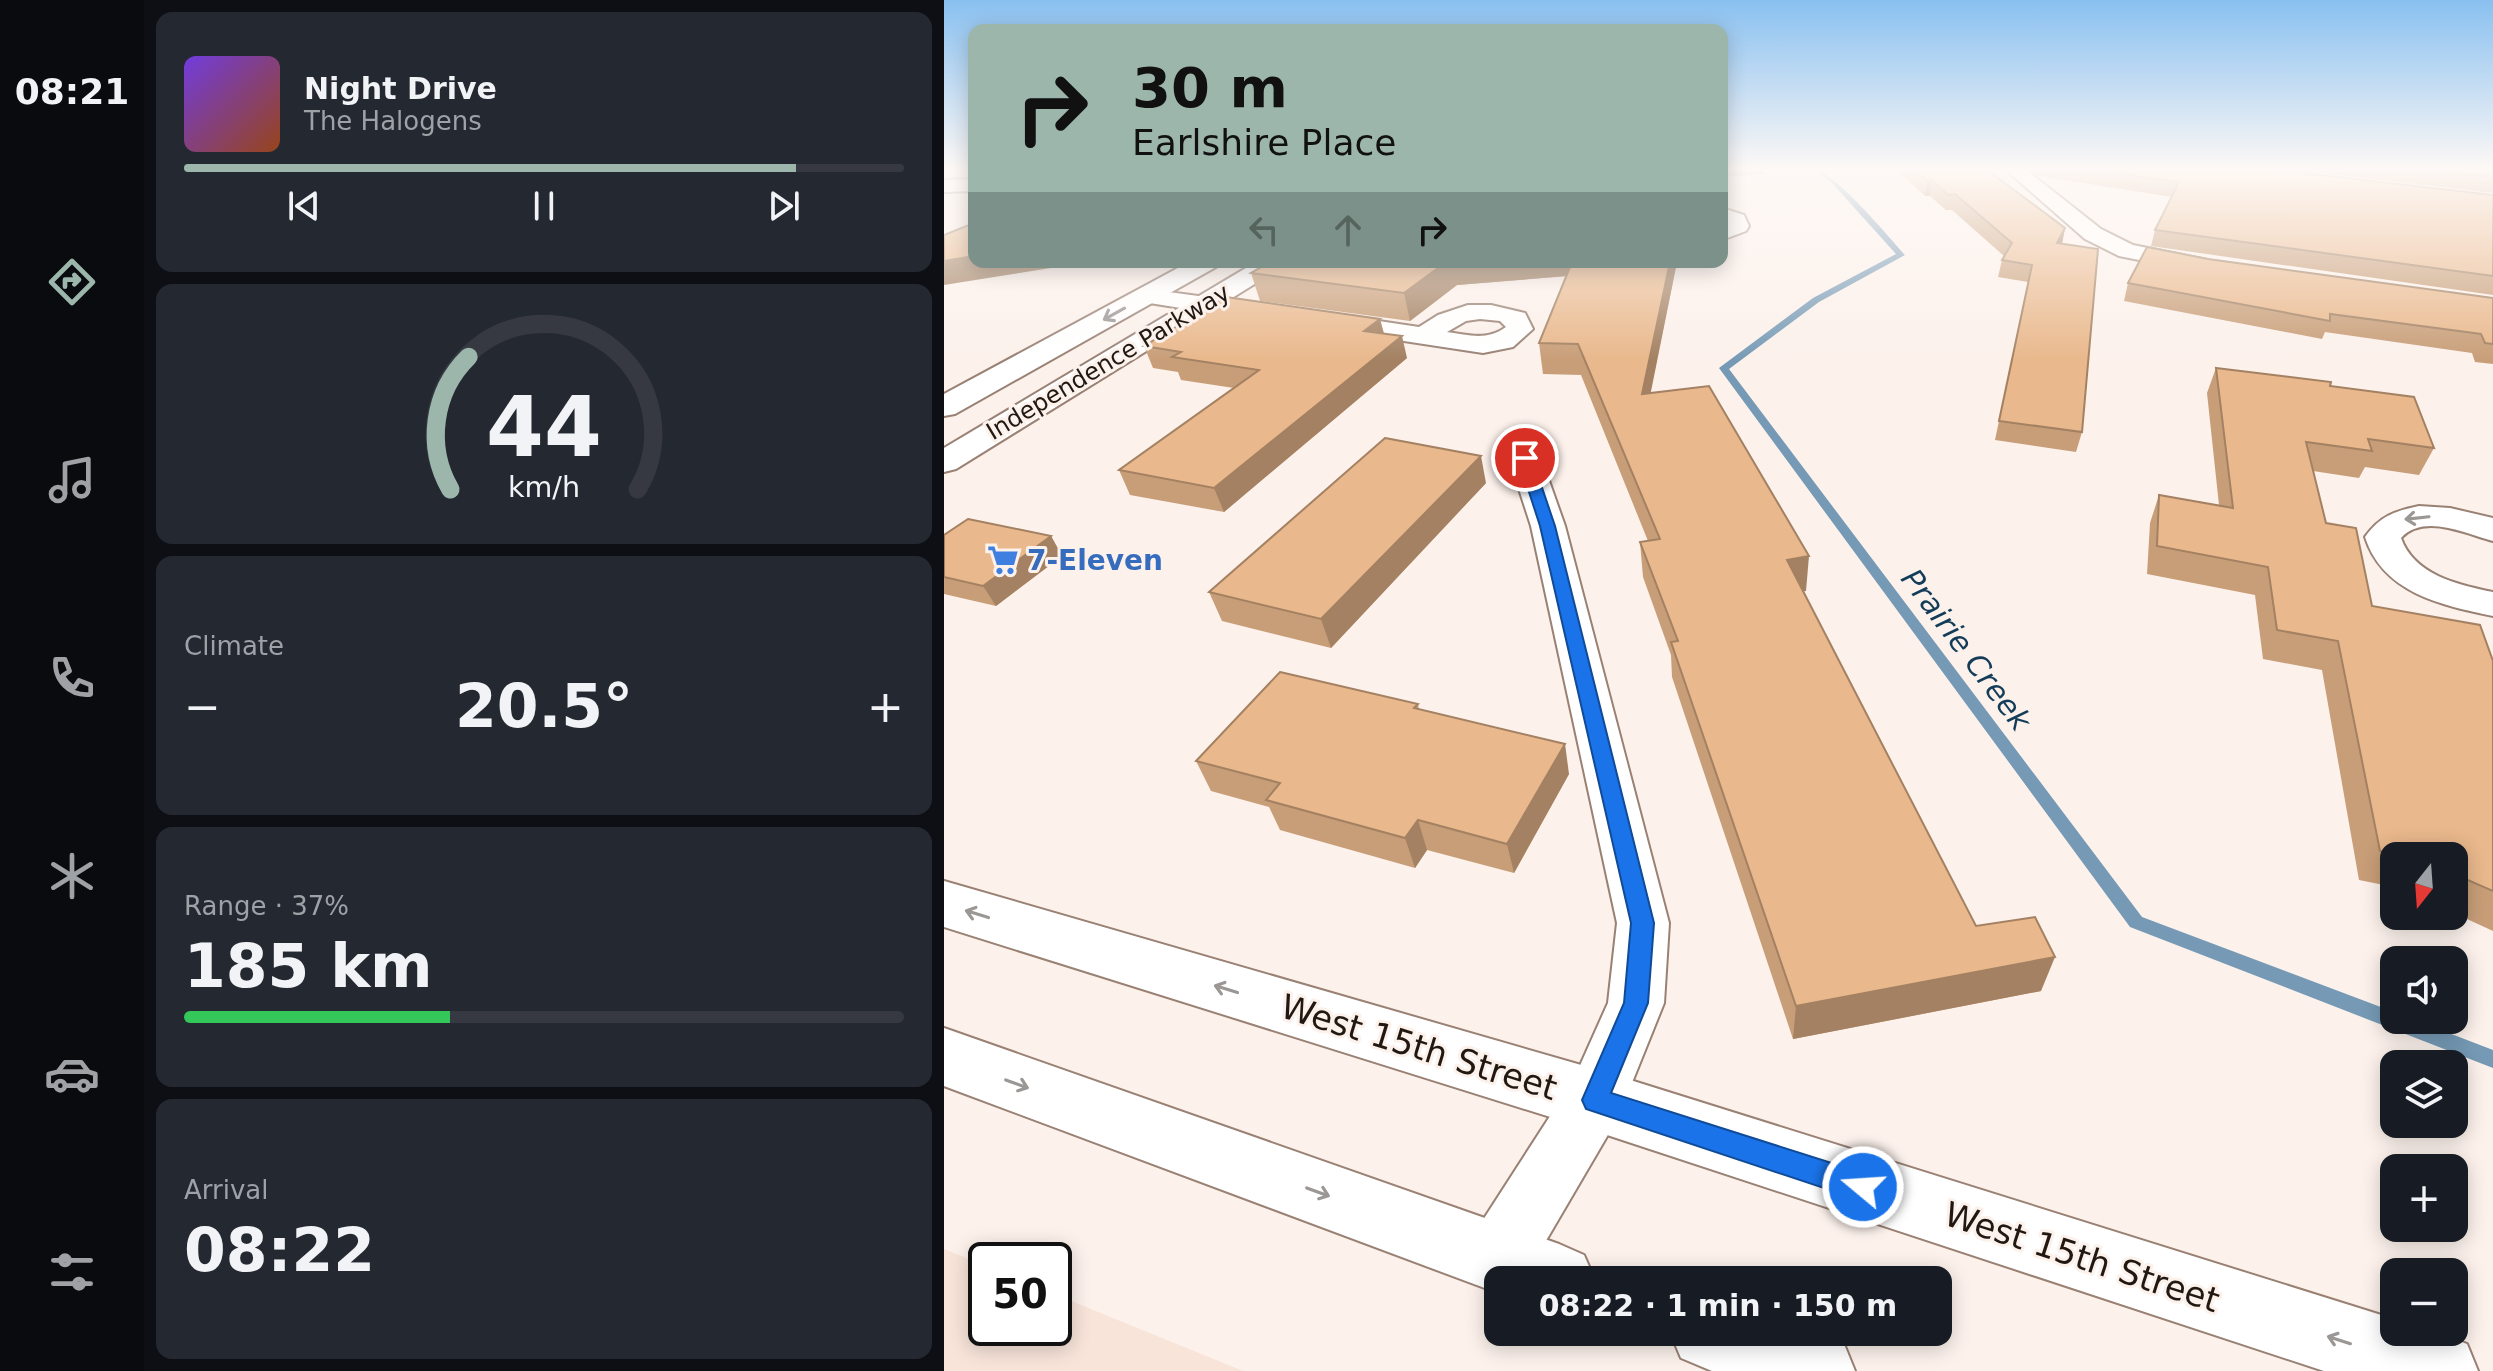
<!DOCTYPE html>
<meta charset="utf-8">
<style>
body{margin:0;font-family:"DejaVu Sans",sans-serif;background:#242831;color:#f1f3f6;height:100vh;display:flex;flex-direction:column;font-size:30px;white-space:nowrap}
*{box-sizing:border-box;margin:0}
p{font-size:26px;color:#9ea1a6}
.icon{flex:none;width:44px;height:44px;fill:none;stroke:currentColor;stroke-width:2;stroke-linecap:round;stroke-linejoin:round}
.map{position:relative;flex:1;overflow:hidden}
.sheet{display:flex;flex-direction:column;gap:12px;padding:12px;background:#0d0f14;width:800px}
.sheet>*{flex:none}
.banner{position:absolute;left:24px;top:24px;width:760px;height:244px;border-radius:16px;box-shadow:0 4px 20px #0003;background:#9cb6ac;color:#111;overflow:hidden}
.needle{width:52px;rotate:197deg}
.fabs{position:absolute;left:1436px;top:842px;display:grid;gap:16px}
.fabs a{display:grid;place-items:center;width:88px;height:88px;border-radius:16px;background:#171b24;box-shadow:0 4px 20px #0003;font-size:40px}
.speed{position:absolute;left:24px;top:1242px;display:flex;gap:16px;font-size:40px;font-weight:700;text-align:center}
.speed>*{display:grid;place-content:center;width:104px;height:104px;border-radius:50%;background:#171b24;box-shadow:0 4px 20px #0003;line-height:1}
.speed .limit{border:4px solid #111;border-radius:12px;background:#fff;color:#111}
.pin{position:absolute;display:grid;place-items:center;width:68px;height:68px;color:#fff;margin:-34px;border:4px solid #fff;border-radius:50%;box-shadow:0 2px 8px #0007}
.me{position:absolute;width:88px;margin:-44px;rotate:288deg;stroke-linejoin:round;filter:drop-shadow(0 0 6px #0008)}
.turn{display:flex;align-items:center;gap:28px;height:168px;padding:0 32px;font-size:36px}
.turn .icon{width:104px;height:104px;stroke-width:2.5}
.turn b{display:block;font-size:56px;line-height:68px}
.lanes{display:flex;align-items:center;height:76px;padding:0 32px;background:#0003;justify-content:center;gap:40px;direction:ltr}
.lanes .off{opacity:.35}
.big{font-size:60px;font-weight:700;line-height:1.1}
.sheet .tile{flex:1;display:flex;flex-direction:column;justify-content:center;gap:12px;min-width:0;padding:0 28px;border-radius:16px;background:#242831}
.sheet .dial{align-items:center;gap:0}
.dial svg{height:208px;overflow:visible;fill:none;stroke:#363941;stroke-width:7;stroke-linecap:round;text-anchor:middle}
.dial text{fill:#f1f3f6;stroke:none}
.song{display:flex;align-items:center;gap:24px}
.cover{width:96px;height:96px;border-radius:12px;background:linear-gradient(135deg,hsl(260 70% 55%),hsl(20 70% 35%))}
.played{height:8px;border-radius:4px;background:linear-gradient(90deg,#9cb6ac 85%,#363941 85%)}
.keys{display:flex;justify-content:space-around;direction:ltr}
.heat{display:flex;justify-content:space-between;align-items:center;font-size:44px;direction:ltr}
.charge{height:12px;border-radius:6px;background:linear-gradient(90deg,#34c759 37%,#363941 0)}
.trip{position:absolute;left:540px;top:1266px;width:468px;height:80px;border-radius:16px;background:#171b24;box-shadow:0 4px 20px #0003;font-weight:700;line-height:80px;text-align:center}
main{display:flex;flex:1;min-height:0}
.tab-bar{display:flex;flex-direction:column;width:144px;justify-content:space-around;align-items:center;background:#090b0e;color:#9ea1a6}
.tab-bar .icon{width:56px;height:56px}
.tab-bar .current{color:#9cb6ac}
.tab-bar b{font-size:36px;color:#f1f3f6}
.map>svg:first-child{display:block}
</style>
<main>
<nav class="tab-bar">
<b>08:21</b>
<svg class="icon current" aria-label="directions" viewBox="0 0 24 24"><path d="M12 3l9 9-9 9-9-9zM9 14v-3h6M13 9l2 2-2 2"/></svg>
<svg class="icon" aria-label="music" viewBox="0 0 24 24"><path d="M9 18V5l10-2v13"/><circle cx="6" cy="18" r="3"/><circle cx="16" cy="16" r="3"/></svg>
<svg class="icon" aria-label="phone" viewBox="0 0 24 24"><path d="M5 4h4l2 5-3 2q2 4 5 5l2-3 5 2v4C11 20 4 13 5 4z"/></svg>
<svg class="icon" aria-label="climate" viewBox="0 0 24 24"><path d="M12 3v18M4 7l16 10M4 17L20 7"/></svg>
<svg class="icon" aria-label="car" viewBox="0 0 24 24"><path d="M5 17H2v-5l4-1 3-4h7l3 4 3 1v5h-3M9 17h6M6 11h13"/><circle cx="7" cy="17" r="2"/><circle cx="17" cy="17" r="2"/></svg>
<svg class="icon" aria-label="filters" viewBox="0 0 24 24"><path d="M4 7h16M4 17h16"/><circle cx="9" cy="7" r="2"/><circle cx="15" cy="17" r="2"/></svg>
</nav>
<section class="sheet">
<div class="tile">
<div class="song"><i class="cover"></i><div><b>Night Drive</b><p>The Halogens</p></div></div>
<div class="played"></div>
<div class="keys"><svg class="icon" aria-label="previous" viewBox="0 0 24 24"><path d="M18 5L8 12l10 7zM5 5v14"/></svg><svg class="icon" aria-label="pause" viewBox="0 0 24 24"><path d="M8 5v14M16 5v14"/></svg><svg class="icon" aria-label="next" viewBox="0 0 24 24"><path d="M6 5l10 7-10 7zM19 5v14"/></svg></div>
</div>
<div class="tile dial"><svg viewBox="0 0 100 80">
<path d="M14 69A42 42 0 1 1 86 69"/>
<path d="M14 69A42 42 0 0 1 21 18" stroke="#9cb6ac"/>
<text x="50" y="56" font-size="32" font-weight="700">44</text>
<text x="50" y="72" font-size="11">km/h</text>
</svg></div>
<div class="tile"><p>Climate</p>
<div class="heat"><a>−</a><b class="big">20.5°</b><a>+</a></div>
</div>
<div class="tile"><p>Range · 37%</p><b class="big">185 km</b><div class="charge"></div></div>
<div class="tile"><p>Arrival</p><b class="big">08:22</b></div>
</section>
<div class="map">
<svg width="1549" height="1371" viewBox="0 0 1549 1371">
<rect width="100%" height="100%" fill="#fcf1eb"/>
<polygon fill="#f8e4d9" points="0,1249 42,1266 42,1328 110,1328 110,1294 299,1371 0,1371"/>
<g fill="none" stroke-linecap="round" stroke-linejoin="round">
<path fill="#769ab5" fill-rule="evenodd" d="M 869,169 C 887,168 946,238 961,255 L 875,302 L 785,369 L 1198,917 L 1450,1012 L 1450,1020 L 1471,1020 L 1549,1050 L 1549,1068 L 1186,927 L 775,368 L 869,298 L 952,254 L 888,183 Z"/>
<defs>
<g id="street">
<polygon points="1061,169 1081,169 1157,229 1189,245 1263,260 1267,265 1263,270 1255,272 1175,256 1141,239"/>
<polygon points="30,179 30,191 0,192 0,180"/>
<polygon points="778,208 800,215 805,226 802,231 778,240 778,225 782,223 778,222"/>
<polygon points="202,289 299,302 308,305 312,310 308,315 299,318 193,301 190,296 193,291"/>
<path d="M 524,305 L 547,305 L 581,313 L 589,329 L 569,347 L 539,353 L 381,329 L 372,326 L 368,321 L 372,316 L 381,313 L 475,327 L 494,315 ZM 536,319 L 556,321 L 562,327 C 543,341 525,335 503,332 L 522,321 Z"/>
<polygon points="581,448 592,451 597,458 621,526 725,923 720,1003 681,1100 672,1121 579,1280 554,1280 554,1292 530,1282 520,1258 530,1234 630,1079 664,1003 673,923 587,526 565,458 570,451"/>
<path d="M 1475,506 L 1506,508 L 1549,518 L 1549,541 C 1522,534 1480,513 1457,538 C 1470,575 1514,585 1549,592 L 1549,616 C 1497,605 1439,593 1421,537 C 1436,516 1451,511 1475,506 Z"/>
</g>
<g id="secondary">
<polygon points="245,262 275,262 272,267 11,414 0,416 0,394"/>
<polygon points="312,262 341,262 338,267 12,469 0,472 0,448"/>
<polygon points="0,881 651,1069 1450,1319 1450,1332 1493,1332 1523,1344 1534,1371 1380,1371 651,1131 0,927"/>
<polygon points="0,1028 615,1244 640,1255 651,1280 554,1280 554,1293 0,1086"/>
<polygon points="726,1332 870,1332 900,1344 911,1371 768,1371 737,1358"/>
</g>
</defs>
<use href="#street" stroke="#998174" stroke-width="4"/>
<use href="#secondary" stroke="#998174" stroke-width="4"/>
<use href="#street" fill="#fff" fill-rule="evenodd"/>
<use href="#secondary" fill="#fff" fill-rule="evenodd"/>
</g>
<g fill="#c89e78">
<polygon points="951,169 1042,169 1121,228 1118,244 1138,432 1132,452 1051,440 1084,282 1054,277 1058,260 1060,256 1008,210 1002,210 986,196 981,196"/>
<polygon points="1084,169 1324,169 1549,195 1549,295 1207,246 1211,230 1228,197 1095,176"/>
<polygon points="1342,169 1549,169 1549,193"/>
<polygon points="1264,259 1549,298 1549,364 1531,362 1528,353 1381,332 1378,339 1180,301 1184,283"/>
<polygon points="326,262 733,262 706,393 862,591 859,591 1032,926 1097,991 849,1039 728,677 727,655 699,577 696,542 704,541 637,375 599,374 595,343 622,276 513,285 466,321 316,301 307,273"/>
<polygon points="436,319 440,333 463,358 280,512 186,495 175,470 290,388 237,380 234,372 209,368 200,346"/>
<polygon points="1272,368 1386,386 1490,448 1475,475 1421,467 1415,478 1369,471 1382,523 1428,606 1549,661 1549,931 1510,913 1510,856 1450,856 1450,887 1415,880 1378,670 1319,659 1311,595 1203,574 1206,523 1215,495 1275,505 1263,393"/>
<polygon points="542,483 387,648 278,621 265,592"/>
<polygon points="0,535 107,536 118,556 52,606 0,594"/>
<polygon points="474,704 475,710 625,774 570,873 483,850 471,868 336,830 325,807 267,791 252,761"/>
</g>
<g fill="#a38162">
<polygon points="778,169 821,169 821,174 778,177"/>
<polygon points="988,180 986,196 981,196 983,181"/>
<polygon points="1121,228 1118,244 1113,243"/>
<polygon points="30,256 30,262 145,262 0,285 0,261"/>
<polygon points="502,262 635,262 636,275 513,285 466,321 460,293"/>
<polygon points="726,262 733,262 700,426 698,394"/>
<polygon points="436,319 441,340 420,331"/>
<polygon points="458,336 463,358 280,512 270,488"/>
<polygon points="537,456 542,483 387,648 377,619"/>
<polygon points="107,536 118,556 52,606 39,586"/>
<polygon points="865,556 862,591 841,594 843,560"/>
<polygon points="621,744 625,774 570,873 563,844"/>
<polygon points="474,820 483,850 471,868 461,838"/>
<polygon points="1111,957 1097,991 849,1039 852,1006"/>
</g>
<g fill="#e9b88c" stroke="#a38162" stroke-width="2">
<polygon points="969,169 1042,169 1121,228 1113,243 1154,249 1138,432 1055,421 1088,265 1058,260 1068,243 1011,194 1004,195 988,180 983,181"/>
<polygon points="1144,169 1324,169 1549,195 1549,276 1211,230 1235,182"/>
<polygon points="1474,169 1549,169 1549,177"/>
<polygon points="30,223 30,256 0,261 0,235"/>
<polygon points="1203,247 1264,259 1549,298 1549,344 1541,343 1537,334 1386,314 1386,321 1184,283"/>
<polygon points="326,262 502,262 460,293 307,273"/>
<polygon points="628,262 726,262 698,394 765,386 865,556 843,560 1032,926 1091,917 1111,957 852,1006 727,642 734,641 696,542 716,539 634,344 595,343"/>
<polygon points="282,297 436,319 420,331 458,336 270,488 175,470 315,370 228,357 237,352 200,346"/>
<polygon points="1272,368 1387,382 1386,386 1470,397 1490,448 1424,439 1428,451 1362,442 1382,523 1412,528 1428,606 1536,625 1549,661 1549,891 1510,874 1510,856 1462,856 1436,851 1394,641 1333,630 1324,567 1213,546 1215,495 1289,508"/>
<polygon points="441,438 537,456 377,619 265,592"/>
<polygon points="24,519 107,536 39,586 0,577 0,535"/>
<polygon points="336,672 474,704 470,708 621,744 563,844 474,820 461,838 322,800 336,783 252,761"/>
</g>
<defs><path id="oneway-shaft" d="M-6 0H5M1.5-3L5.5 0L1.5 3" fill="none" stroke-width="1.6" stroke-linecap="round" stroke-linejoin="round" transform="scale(2)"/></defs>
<g stroke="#9b9794">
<use href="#oneway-shaft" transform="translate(170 314) rotate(151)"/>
<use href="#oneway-shaft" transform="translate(1473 518) rotate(174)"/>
<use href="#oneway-shaft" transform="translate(33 914) rotate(-163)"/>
<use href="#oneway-shaft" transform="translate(282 989) rotate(-163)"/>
<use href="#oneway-shaft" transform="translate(73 1084) rotate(20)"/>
<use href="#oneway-shaft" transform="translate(374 1192) rotate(20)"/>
<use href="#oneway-shaft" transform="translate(1395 1340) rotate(-162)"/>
</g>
<linearGradient id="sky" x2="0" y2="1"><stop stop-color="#89c0f0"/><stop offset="0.47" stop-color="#fef9f6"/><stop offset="1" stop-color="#fef9f6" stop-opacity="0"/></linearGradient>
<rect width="1549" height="361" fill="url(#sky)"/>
<polygon fill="#1a73e8" stroke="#114b97" stroke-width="2" points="581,454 588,458 611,526 710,923 704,1003 667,1093 919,1173 929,1177 933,1187 929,1197 919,1201 642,1109 638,1100 680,1003 687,923 596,526 574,458"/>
<defs>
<symbol id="supermarket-bare" viewBox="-9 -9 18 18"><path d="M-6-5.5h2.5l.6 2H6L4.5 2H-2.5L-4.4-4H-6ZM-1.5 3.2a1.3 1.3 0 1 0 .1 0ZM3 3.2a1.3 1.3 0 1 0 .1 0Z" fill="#3f7fe0" stroke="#fcf1eb" stroke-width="2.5" paint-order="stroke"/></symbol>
</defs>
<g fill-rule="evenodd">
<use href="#supermarket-bare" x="37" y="538" width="44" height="44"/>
</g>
<g text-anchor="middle" stroke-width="6" stroke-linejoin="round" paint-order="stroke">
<g font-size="24" fill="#211812" stroke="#fcf1eb">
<text transform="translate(164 362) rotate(-31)" y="8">Independence Parkway</text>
</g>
<g font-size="28" font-weight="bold" fill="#366cbe" stroke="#fcf1eb" text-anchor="start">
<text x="83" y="570">7-Eleven</text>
</g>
<g font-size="30" font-style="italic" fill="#123c58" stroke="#fcf1eb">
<text transform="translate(1022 650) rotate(53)" y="10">Prairie Creek</text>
</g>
<g font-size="34" fill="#211812" stroke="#fcf1eb">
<text transform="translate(475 1047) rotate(17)" y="12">West 15th Street</text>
<text transform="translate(1138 1257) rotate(18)" y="12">West 15th Street</text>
</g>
</g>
</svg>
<div class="fabs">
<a><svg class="needle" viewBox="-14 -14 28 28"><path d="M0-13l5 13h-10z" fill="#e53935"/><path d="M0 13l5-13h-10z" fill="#9ea1a6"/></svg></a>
<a><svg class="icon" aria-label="sound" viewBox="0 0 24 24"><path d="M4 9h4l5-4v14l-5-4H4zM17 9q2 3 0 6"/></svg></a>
<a><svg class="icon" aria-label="layers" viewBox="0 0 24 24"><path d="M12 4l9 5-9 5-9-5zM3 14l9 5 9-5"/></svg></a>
<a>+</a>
<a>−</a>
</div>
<div class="speed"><div class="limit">50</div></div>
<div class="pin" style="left:581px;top:458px;background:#d93025"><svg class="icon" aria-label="arrive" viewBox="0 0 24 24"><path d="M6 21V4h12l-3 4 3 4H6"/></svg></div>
<svg class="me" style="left:919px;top:1187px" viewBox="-20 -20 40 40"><circle r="17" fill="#1a73e8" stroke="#fff" stroke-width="3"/><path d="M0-11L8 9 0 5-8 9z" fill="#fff"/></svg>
<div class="trip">08:22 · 1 min · 150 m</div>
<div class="banner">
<div class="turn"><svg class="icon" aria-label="right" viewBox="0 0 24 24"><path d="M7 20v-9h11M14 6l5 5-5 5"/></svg><div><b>30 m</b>Earlshire Place</div></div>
<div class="lanes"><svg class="icon off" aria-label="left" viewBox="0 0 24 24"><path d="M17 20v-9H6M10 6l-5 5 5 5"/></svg><svg class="icon off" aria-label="ahead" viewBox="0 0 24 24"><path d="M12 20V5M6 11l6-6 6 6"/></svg><svg class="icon" aria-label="right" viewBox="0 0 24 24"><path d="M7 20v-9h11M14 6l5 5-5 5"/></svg></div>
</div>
</div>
</main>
